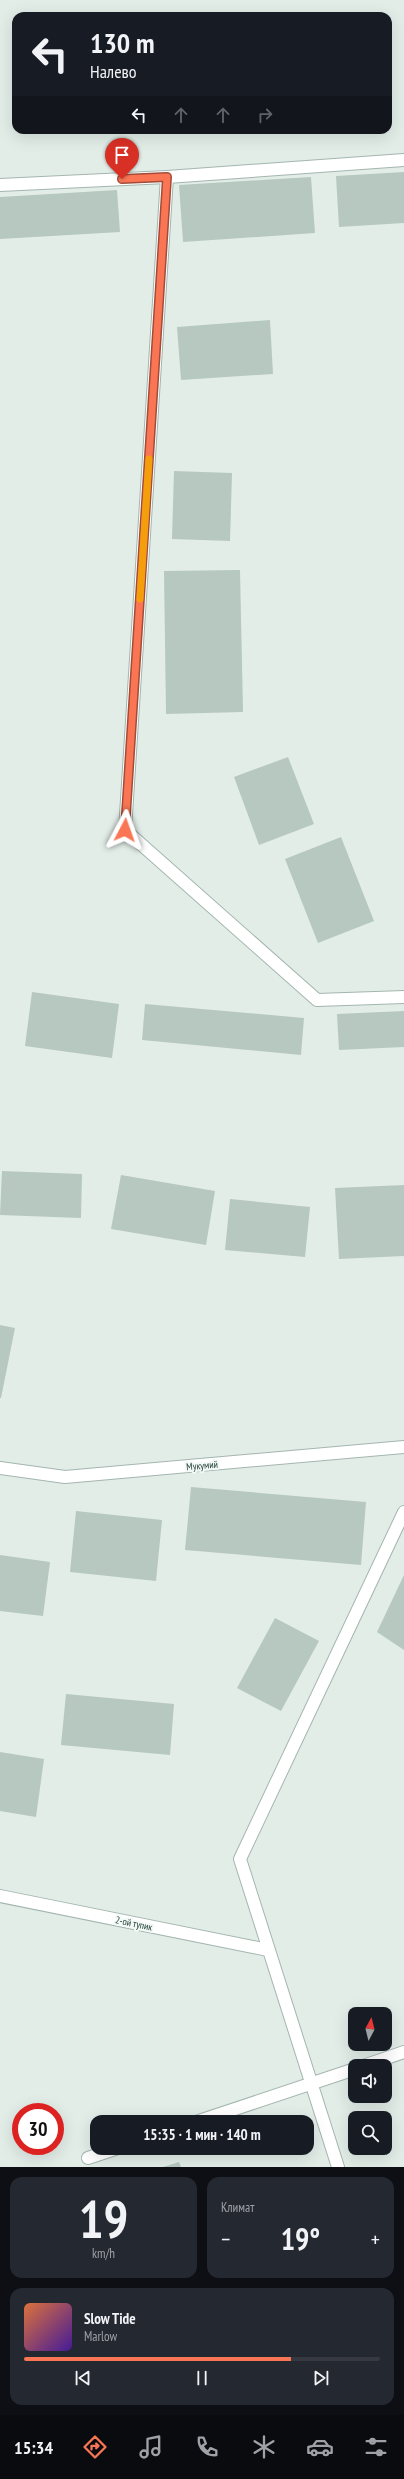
<!DOCTYPE html>
<html lang="ru">
<meta charset="utf-8">
<style>
body{margin:0;font-family:"PT Sans Narrow",sans-serif;background:#242831;color:#f1f3f6;height:100vh;display:flex;flex-direction:column;font-size:15px;white-space:nowrap}
*{box-sizing:border-box;margin:0}
p{font-size:13px;color:#9ea1a6}
.icon{flex:none;width:22px;height:22px;fill:none;stroke:currentColor;stroke-width:2;stroke-linecap:round;stroke-linejoin:round}
.map{position:relative;height:2167px;overflow:hidden}
.side{display:flex;flex-direction:column;gap:10px;padding:10px;background:#0d0f14;flex:1}
.side>*{flex:none}
.top-card{position:absolute;left:12px;top:12px;width:380px;height:122px;border-radius:12px;box-shadow:0 4px 16px #0002;background:#171b24;color:#f1f3f6;overflow:hidden}
.needle{width:26px;rotate:7deg}
.fabs{position:absolute;left:348px;top:2007px;display:grid;gap:8px}
.fabs a{display:grid;place-items:center;width:44px;height:44px;border-radius:8px;background:#171b24;box-shadow:0 4px 16px #0002;font-size:20px}
.speed{position:absolute;left:12px;top:2103px;display:flex;gap:8px;font-size:20px;font-weight:700;text-align:center}
.speed>*{display:grid;place-content:center;width:52px;height:52px;border-radius:50%;background:#171b24;box-shadow:0 4px 16px #0002;line-height:1}
.speed .limit{border:6px solid #d22;background:#fff;color:#111}
.pin{position:absolute;display:grid;place-items:center;width:34px;height:34px;color:#fff;margin:-41px -17px;border-radius:50% 50% 50% 0;rotate:-45deg;box-shadow:0 0 4px #0007}
.pin .icon{rotate:45deg}
.me{position:absolute;width:44px;margin:-22px;rotate:4deg;stroke-linejoin:round;filter:drop-shadow(0 0 3px #0008)}
.turn{display:flex;align-items:center;gap:14px;height:84px;padding:0 12px;font-size:18px}
.turn .icon{width:52px;height:52px;stroke-width:2.5}
.turn b{display:block;font-size:28px;line-height:34px}
.lanes{display:flex;align-items:center;height:38px;padding:0 12px;background:#0003;justify-content:center;gap:20px;direction:ltr}
.lanes .off{opacity:.35}
.big{font-size:30px;font-weight:600;line-height:1.1}
.side .widget{flex:1;display:flex;flex-direction:column;justify-content:center;gap:6px;min-width:0;padding:0 14px;border-radius:12px;background:#242831}
.side .dial{align-items:center;gap:0}
.dial b{font-size:52px;line-height:1}
.song{display:flex;align-items:center;gap:12px}
.cover{width:48px;height:48px;border-radius:6px;background:linear-gradient(135deg,hsl(20 70% 55%),hsl(260 70% 35%))}
.played{height:4px;border-radius:2px;background:linear-gradient(90deg,#f97554 75%,#363941 75%)}
.keys{display:flex;justify-content:space-around;direction:ltr}
.heat{display:flex;justify-content:space-between;align-items:center;font-size:22px;direction:ltr}
.side .tiles{flex:1;display:grid;gap:10px;grid-template-columns:1fr 1fr}
.widget:last-child{grid-column:span 2}
.trip{position:absolute;left:90px;top:2115px;width:224px;height:40px;border-radius:12px;background:#171b24;box-shadow:0 4px 16px #0002;font-weight:600;line-height:40px;text-align:center}
.tab-bar{display:flex;height:64px;justify-content:space-around;align-items:center;background:#090b0e;color:#9ea1a6}
.tab-bar .icon{width:28px;height:28px}
.tab-bar .selected{color:#f97554}
.tab-bar b{font-size:18px;color:#f1f3f6}
.map>svg:first-child{display:block}
</style>
<div class="map">
<svg width="404" height="2167" viewBox="0 0 404 2167">
<rect width="100%" height="100%" fill="#e2ede8"/>
<g fill="#b7c8c0">
<polygon points="404,172 404,223 339,227 336,176"/>
<polygon points="311,177 315,233 183,242 179,185"/>
<polygon points="117,190 120,232 0,239 0,197"/>
<polygon points="270,320 273,374 181,380 177,327"/>
<polygon points="174,471 232,473 230,541 172,539"/>
<polygon points="240,570 243,712 166,714 164,571"/>
<polygon points="288,757 314,824 259,845 234,777"/>
<polygon points="341,837 374,921 318,943 285,859"/>
<polygon points="32,992 119,1004 112,1058 25,1046"/>
<polygon points="145,1004 304,1018 301,1055 142,1040"/>
<polygon points="404,1011 404,1047 339,1050 337,1014"/>
<polygon points="2,1171 82,1174 81,1218 0,1215"/>
<polygon points="121,1175 215,1191 206,1245 111,1229"/>
<polygon points="404,1185 404,1256 339,1259 335,1188"/>
<polygon points="230,1199 310,1207 305,1257 225,1250"/>
<polygon points="0,1325 15,1328 1,1398 0,1398"/>
<polygon points="191,1487 366,1502 361,1565 185,1550"/>
<polygon points="76,1511 162,1520 156,1581 70,1572"/>
<polygon points="0,1555 50,1562 43,1616 0,1611"/>
<polygon points="404,1575 404,1650 377,1632"/>
<polygon points="275,1618 319,1641 281,1711 237,1688"/>
<polygon points="66,1694 174,1704 170,1755 61,1745"/>
<polygon points="0,1752 44,1759 36,1817 0,1811"/>
<polygon points="179,2162 181,2167 163,2167"/>
</g>
<g fill="none" stroke-linecap="round" stroke-linejoin="round">
<defs>
<g id="minor">
<polyline points="167,177 125,830 317,1000 404,997"/>
<polyline points="0,185 167,177 404,160"/>
<polyline points="0,1468 65,1477 404,1447"/>
<polyline points="0,1896 268,1950"/>
<polyline points="363,2066 404,2052"/>
<polyline points="196,2122 355,2069"/>
<polyline points="88,2158 118,2148"/>
<polyline points="338,2167 240,1859 404,1512"/>
</g>
</defs>
<use href="#minor" stroke="#a4b5af" stroke-width="14"/>
<use href="#minor" stroke="#fff" stroke-width="12"/>
</g>
<g fill="none" stroke-linecap="round" stroke-linejoin="round">
<defs>
<polyline id="route" points="122,179 167,177 125,830"/>
</defs>
<use href="#route" stroke="#a24c37" stroke-width="10"/>
<use href="#route" stroke="#f97554" stroke-width="7"/>
<polyline stroke="#f59e0b" stroke-width="7" points="140,599 149,459"/>
</g>
<g text-anchor="middle" stroke-width="4" stroke-linejoin="round" paint-order="stroke">
<g font-size="10" fill="#213f36" stroke="#f3f9f6">
<text transform="translate(202 1465) rotate(-5)" y="4">Мукумий</text>
<text transform="translate(134 1923) rotate(12)" y="4">2-ой тупик</text>
</g>
</g>
</svg>
<div class="fabs">
<a><svg class="needle" viewBox="-14 -14 28 28"><path d="M0-13l5 13h-10z" fill="#e53935"/><path d="M0 13l5-13h-10z" fill="#9ea1a6"/></svg></a>
<a><svg class="icon" aria-label="sound" viewBox="0 0 24 24"><path d="M4 9h4l5-4v14l-5-4H4zM17 9q2 3 0 6"/></svg></a>
<a><svg class="icon" aria-label="search" viewBox="0 0 24 24"><circle cx="10" cy="10" r="6"/><path d="M15 15l6 6"/></svg></a>
</div>
<div class="speed"><div class="limit">30</div></div>
<div class="pin" style="left:122px;top:179px;background:#d93025"><svg class="icon" aria-label="arrive" viewBox="0 0 24 24"><path d="M6 21V4h12l-3 4 3 4H6"/></svg></div>
<svg class="me" style="left:125px;top:830px" viewBox="-20 -20 40 40"><path d="M0-17L14 15 0 8-14 15z" fill="#f97554" stroke="#fff" stroke-width="4"/></svg>
<div class="trip">15:35 · 1 мин · 140 m</div>
<div class="top-card">
<div class="turn"><svg class="icon" aria-label="left" viewBox="0 0 24 24"><path d="M17 20v-9H6M10 6l-5 5 5 5"/></svg><div><b>130 m</b>Налево</div></div>
<div class="lanes"><svg class="icon" aria-label="left" viewBox="0 0 24 24"><path d="M17 20v-9H6M10 6l-5 5 5 5"/></svg><svg class="icon off" aria-label="ahead" viewBox="0 0 24 24"><path d="M12 20V5M6 11l6-6 6 6"/></svg><svg class="icon off" aria-label="ahead" viewBox="0 0 24 24"><path d="M12 20V5M6 11l6-6 6 6"/></svg><svg class="icon off" aria-label="right" viewBox="0 0 24 24"><path d="M7 20v-9h11M14 6l5 5-5 5"/></svg></div>
</div>
</div>
<section class="side">
<div class="tiles">
<div class="widget dial"><b>19</b><p>km/h</p></div>
<div class="widget"><p>Климат</p>
<div class="heat"><a>−</a><b class="big">19°</b><a>+</a></div>
</div>
<div class="widget">
<div class="song"><i class="cover"></i><div><b>Slow Tide</b><p>Marlow</p></div></div>
<div class="played"></div>
<div class="keys"><svg class="icon" aria-label="previous" viewBox="0 0 24 24"><path d="M18 5L8 12l10 7zM5 5v14"/></svg><svg class="icon" aria-label="pause" viewBox="0 0 24 24"><path d="M8 5v14M16 5v14"/></svg><svg class="icon" aria-label="next" viewBox="0 0 24 24"><path d="M6 5l10 7-10 7zM19 5v14"/></svg></div>
</div>
</div>
</section>
<nav class="tab-bar">
<b>15:34</b>
<svg class="icon selected" aria-label="directions" viewBox="0 0 24 24"><path d="M12 3l9 9-9 9-9-9zM9 14v-3h6M13 9l2 2-2 2"/></svg>
<svg class="icon" aria-label="music" viewBox="0 0 24 24"><path d="M9 18V5l10-2v13"/><circle cx="6" cy="18" r="3"/><circle cx="16" cy="16" r="3"/></svg>
<svg class="icon" aria-label="phone" viewBox="0 0 24 24"><path d="M5 4h4l2 5-3 2q2 4 5 5l2-3 5 2v4C11 20 4 13 5 4z"/></svg>
<svg class="icon" aria-label="climate" viewBox="0 0 24 24"><path d="M12 3v18M4 7l16 10M4 17L20 7"/></svg>
<svg class="icon" aria-label="car" viewBox="0 0 24 24"><path d="M5 17H2v-5l4-1 3-4h7l3 4 3 1v5h-3M9 17h6M6 11h13"/><circle cx="7" cy="17" r="2"/><circle cx="17" cy="17" r="2"/></svg>
<svg class="icon" aria-label="filters" viewBox="0 0 24 24"><path d="M4 7h16M4 17h16"/><circle cx="9" cy="7" r="2"/><circle cx="15" cy="17" r="2"/></svg>
</nav>
